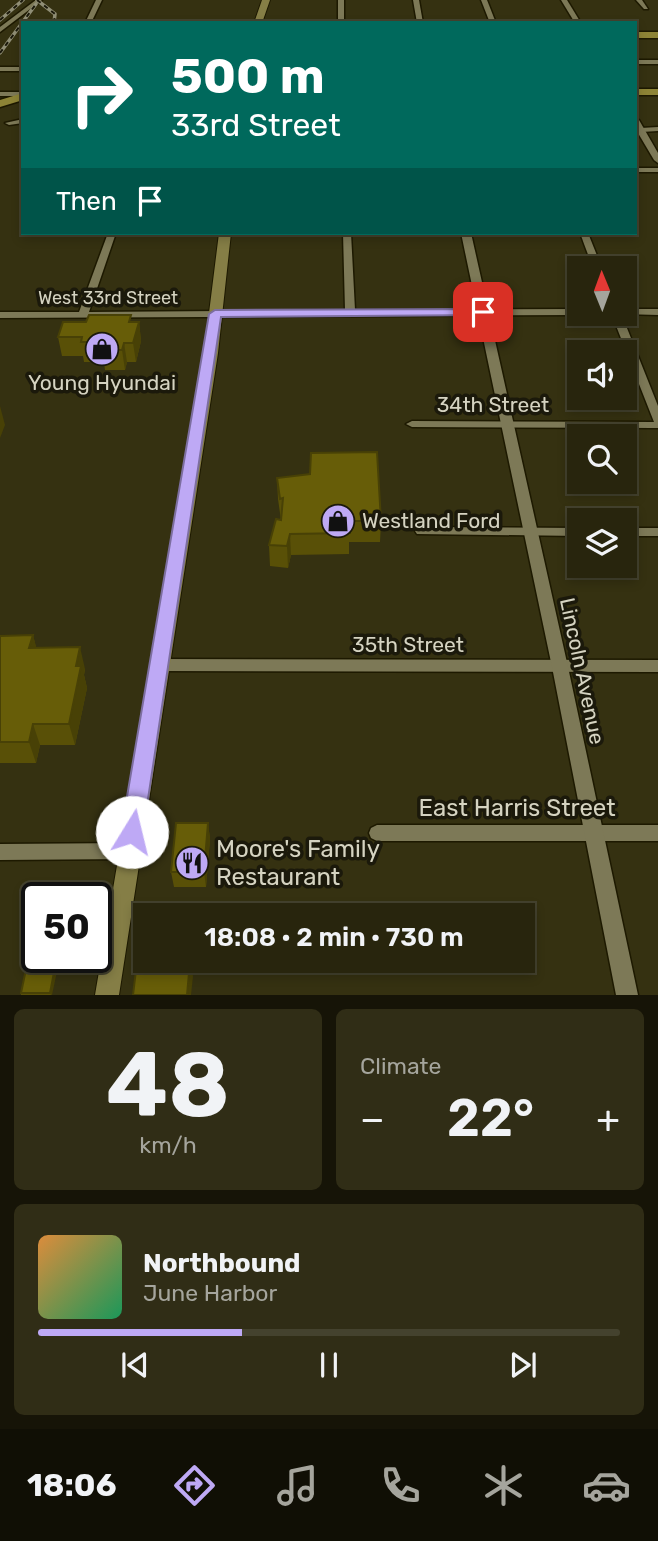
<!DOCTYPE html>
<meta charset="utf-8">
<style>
body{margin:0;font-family:Rubik,sans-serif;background:#302d16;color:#f1f3f6;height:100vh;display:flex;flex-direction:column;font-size:26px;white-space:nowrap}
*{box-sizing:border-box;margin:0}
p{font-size:23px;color:#a5a59d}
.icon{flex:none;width:38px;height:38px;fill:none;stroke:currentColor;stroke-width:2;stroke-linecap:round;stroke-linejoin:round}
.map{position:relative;height:995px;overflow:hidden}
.sheet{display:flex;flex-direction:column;gap:14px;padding:14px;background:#161407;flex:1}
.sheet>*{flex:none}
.top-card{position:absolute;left:21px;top:21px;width:616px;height:214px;border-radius:0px;box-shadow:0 4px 10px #0003,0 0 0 2px #44422e;background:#00695c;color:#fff;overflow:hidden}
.needle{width:46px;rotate:359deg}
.controls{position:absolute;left:567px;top:256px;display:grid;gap:14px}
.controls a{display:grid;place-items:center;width:70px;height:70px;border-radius:0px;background:#28250d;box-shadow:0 4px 10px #0003,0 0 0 2px #44422e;font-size:35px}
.speed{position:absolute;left:21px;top:882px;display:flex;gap:14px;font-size:35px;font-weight:700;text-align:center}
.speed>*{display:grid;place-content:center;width:91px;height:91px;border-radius:50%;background:#28250d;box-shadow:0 4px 10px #0003,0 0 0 2px #44422e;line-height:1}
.speed .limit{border:4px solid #111;border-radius:10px;background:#fff;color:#111}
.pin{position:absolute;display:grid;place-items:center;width:60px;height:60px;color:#fff;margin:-30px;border-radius:14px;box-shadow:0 4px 10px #0006}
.me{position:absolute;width:77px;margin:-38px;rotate:9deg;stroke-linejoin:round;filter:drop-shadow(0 0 5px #0008)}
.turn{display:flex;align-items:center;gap:24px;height:147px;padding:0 35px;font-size:32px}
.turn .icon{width:91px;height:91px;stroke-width:2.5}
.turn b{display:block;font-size:49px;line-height:60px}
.then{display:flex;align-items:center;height:66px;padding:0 35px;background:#0003;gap:14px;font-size:26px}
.big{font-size:52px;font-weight:600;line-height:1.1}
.sheet .widget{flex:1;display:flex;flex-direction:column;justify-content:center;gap:10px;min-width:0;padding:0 24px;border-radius:10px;background:#302d16}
.sheet .dial{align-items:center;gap:0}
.dial b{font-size:91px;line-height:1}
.song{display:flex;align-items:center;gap:21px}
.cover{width:84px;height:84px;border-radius:10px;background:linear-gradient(135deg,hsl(30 70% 55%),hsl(150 70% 35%))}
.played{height:7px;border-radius:4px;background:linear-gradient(90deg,#bea9f5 35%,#44422e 35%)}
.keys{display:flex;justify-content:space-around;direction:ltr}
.heat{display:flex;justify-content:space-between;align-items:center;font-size:38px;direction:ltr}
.sheet .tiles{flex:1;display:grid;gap:14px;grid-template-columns:1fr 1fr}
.widget:last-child{grid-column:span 2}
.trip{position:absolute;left:133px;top:903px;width:402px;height:70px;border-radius:0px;background:#28250d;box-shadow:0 4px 10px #0003,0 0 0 2px #44422e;font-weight:600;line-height:70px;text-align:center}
.tabs{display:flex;height:112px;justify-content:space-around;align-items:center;background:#100f05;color:#a5a59d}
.tabs .icon{width:49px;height:49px}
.tabs .active{color:#bea9f5}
.tabs b{font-size:32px;color:#f1f3f6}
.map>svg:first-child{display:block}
</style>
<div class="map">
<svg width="658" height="995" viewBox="0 0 658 995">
<rect width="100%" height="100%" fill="#353111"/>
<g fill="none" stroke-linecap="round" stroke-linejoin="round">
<defs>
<g id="minor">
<polygon points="36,0 42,0 0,32 0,27"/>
<polygon points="96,0 102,0 91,23 85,23"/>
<rect x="338" y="0" width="6" height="23"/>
<polygon points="481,0 487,0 496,23 490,23"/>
<polygon points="636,0 642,0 648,9 644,9"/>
<rect x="635" y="60" width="23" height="4"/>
<rect x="0" y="67" width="23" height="4"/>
<rect x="0" y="92" width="23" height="4"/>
<polygon points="23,119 23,123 9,125 5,123"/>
<polygon points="658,127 658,131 641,132 637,130 641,128"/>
<rect x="635" y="168" width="23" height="4"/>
<polygon points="108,233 116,233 89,312 345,310 343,233 351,233 355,310 579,309 579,313 583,313 579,315 0,318 0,312 79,312"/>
<polygon points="580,233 588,233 602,268 593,268"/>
<polygon points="625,309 658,309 658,315 622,314 625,313"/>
<polygon points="611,313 621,313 658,406 658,428 412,427 406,424 412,421 654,422"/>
<polygon points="421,527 579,528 579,536 417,534 415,531"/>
<rect x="625" y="528" width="33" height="8"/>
<polygon points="158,659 658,660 658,672 158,671 153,669 151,665 153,661"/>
<polygon points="377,825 658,825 658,841 377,841 371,838 369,833 371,828"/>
<polygon points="130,843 136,845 139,851 136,857 130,859 0,860 0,844"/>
</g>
<g id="tertiary">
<polygon points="413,0 419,0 423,23 417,23"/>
<polygon points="561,0 567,0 581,23 575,23"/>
<polygon points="635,118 639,120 658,153 658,163 654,160 635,128"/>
<polygon points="461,233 471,233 568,667 638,995 616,995 552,667"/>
</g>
<g id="secondary">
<polygon points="262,0 270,0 262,23 254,23"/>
<polygon points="219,233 231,233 218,353 119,995 95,995 204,353"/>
</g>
<g id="primary">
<rect x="635" y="32" width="23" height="6"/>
<rect x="635" y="89" width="23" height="6"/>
<polygon points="23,93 23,100 0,107 0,100"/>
</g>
</defs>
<use href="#minor" stroke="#1d1900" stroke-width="3"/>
<use href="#tertiary" stroke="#1d1900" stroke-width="3"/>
<use href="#secondary" stroke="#1d1900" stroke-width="2"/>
<use href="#primary" stroke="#1d1900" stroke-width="3"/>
<use href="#minor" fill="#7d7957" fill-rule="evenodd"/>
<use href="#tertiary" fill="#7d7957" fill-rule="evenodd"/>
<use href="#secondary" fill="#857e46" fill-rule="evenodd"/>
<use href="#primary" fill="#8d8436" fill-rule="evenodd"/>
<defs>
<g id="rail">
<polyline points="37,0 55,14 54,23"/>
<polyline points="0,20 23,0"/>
<polyline points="0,53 36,4"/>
<polyline points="21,67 23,64"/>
</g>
</defs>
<use href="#rail" stroke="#908e76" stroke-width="3.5"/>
<use href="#rail" stroke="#1b190b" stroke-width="2" stroke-dasharray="4.5" stroke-linecap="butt"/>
</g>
<g fill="#595007">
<polygon points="132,322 139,322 141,341 136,362 127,362 125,370 105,370 104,362 84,362 83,356 62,356 58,337"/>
<polygon points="277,478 381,521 380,542 349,542 349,554 291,555 288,568 270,566 269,545 281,520 278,499"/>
<polygon points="33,635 36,648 85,669 84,675 87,688 75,745 40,745 36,763 0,763 0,636"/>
<polygon points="208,823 210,839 206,887 174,887 171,872"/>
<polygon points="37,917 52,995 21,995 21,993"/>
</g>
<g fill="#484106">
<polygon points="139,322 141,341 136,362 133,343"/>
<polygon points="124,343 127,362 125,370 122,350"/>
<polygon points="0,406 5,425 0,438"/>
<polygon points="290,534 291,555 288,568 287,546"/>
<polygon points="33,635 39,657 29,648"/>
<polygon points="80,647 85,669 84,675 87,688 75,745 69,724 76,666"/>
<polygon points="33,724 40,745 36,763 29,742"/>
<polygon points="208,823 210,839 206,887 204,872"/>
<polygon points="57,957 60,957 52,995 51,995 50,993"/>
<polygon points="190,962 193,976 191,995 187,995"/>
</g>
<g fill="#675d08" stroke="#484106" stroke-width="2">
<polygon points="89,315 131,315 129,322 139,322 133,343 124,343 122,350 102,350 104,342 81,342 82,337 58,337 63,322 86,322"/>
<polygon points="377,452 381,521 350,521 350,533 290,534 287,546 269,545 276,519 281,520 283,498 280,499 277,478 310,474 311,453"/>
<polygon points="33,635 29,648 80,647 76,666 81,666 69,724 33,724 29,742 0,742 0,636"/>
<polygon points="176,823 208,823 204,872 171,872"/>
<polygon points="69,894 68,898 41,898 41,895"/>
<polygon points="37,917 37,957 57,957 50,993 21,993"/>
<polygon points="137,962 190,962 187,995 133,995"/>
</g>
<polygon fill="#bea9f5" stroke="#7c6e9f" stroke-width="2" points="483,309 488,310 488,315 221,317 143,832 140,839 132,842 124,839 121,832 209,314 215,310"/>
<defs>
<symbol id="shop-disc" viewBox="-11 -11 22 22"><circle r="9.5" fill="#bea9f5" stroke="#1b190b"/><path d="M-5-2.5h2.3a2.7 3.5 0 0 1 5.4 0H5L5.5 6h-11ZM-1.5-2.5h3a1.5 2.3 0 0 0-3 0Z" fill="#111"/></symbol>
<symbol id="restaurant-disc" viewBox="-11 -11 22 22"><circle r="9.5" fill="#bea9f5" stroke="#1b190b"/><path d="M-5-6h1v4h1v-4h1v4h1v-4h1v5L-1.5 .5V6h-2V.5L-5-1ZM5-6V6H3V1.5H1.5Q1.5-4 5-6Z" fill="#111"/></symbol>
</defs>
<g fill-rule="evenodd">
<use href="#shop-disc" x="83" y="330" width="38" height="38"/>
<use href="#shop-disc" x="319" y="502" width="38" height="38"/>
<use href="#restaurant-disc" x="173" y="844" width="38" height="38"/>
</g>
<g text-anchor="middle" stroke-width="7" stroke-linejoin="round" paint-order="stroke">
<g font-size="18" fill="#d5d3c1" stroke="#1b190b">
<text x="108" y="304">West 33rd Street</text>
</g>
<g font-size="21" fill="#d5d3c1" stroke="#1b190b">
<text x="102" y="390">Young Hyundai</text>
<text x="362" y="528" text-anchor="start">Westland Ford</text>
</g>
<g font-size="21" fill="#d5d3c1" stroke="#1b190b">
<text x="493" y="412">34th Street</text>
<text x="408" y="652">35th Street</text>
<text transform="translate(582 671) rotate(78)" y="7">Lincoln Avenue</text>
</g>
<g font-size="24" fill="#d5d3c1" stroke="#1b190b">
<text x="517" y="816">East Harris Street</text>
</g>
<g font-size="24" fill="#d5d3c1" stroke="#1b190b" text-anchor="start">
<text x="216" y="857">Moore's Family<tspan x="216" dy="28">Restaurant</tspan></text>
</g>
</g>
</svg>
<div class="controls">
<a><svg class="needle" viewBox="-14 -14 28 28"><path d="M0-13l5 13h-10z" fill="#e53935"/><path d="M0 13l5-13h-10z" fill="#a5a59d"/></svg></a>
<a><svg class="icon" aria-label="sound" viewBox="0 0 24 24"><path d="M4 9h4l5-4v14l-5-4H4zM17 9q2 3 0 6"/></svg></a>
<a><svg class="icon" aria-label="search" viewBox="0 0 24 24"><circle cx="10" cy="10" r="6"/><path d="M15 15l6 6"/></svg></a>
<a><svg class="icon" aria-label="layers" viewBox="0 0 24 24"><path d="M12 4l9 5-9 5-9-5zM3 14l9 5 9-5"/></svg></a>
</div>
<div class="speed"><div class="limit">50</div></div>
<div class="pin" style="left:483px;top:312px;background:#d93025"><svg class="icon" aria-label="arrive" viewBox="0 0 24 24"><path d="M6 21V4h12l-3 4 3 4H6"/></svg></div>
<svg class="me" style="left:132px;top:832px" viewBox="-20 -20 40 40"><circle r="19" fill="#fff"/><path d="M0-13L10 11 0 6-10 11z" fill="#bea9f5"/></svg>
<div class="trip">18:08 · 2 min · 730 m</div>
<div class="top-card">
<div class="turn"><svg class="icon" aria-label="right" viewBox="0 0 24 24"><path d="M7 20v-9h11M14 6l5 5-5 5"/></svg><div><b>500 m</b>33rd Street</div></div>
<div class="then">Then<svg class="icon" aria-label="arrive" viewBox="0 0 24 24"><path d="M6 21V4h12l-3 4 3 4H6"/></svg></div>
</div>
</div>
<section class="sheet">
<div class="tiles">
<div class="widget dial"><b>48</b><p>km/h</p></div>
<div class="widget"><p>Climate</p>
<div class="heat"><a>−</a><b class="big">22°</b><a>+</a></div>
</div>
<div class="widget">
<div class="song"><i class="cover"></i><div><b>Northbound</b><p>June Harbor</p></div></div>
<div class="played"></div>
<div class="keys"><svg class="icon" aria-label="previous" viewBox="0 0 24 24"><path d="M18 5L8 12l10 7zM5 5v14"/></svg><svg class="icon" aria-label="pause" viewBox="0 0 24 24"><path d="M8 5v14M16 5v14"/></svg><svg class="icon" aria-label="next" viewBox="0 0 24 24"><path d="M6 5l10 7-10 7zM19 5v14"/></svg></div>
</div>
</div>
</section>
<nav class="tabs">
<b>18:06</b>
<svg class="icon active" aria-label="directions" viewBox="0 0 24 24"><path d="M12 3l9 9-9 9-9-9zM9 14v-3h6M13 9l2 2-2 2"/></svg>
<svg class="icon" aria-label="music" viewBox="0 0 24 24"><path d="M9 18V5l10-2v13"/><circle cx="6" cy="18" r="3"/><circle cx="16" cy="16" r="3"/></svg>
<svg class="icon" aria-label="phone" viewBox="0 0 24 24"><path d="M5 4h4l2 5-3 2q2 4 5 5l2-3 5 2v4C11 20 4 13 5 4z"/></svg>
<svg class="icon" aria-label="climate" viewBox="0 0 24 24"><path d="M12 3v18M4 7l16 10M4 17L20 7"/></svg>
<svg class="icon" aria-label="car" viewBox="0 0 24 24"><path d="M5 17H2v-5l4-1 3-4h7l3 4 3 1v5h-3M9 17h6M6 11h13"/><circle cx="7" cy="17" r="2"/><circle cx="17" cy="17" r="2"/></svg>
</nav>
